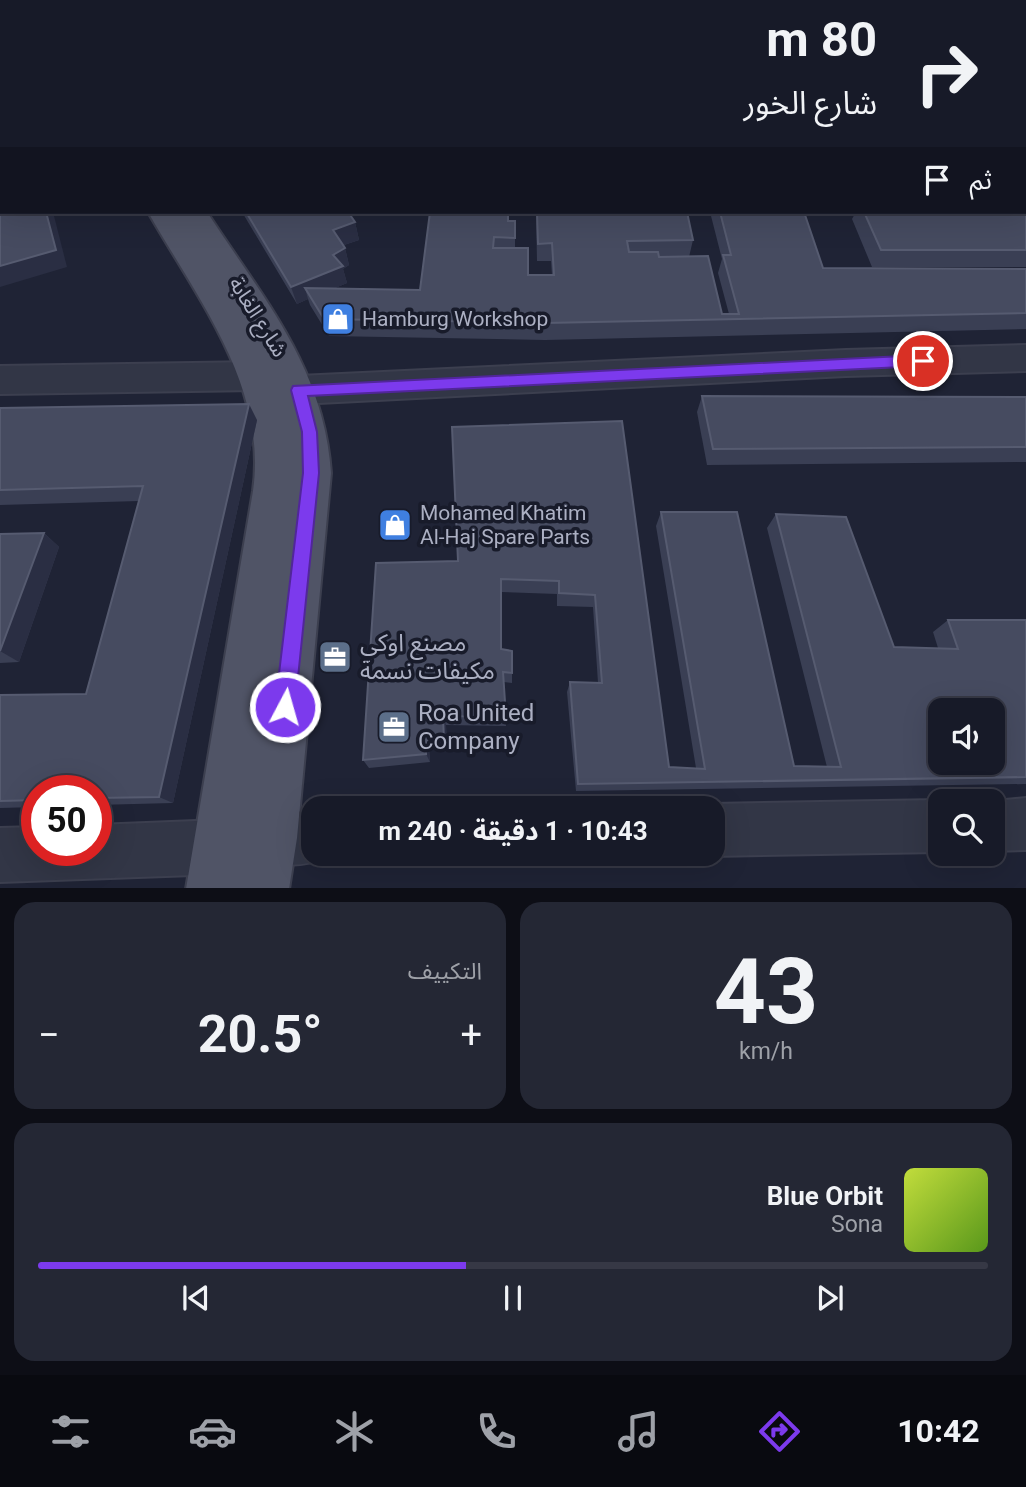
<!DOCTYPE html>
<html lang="ar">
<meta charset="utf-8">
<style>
body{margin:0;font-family:Roboto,"Noto Sans Arabic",sans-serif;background:#242734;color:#f1f3f6;direction:rtl;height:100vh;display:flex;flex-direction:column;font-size:26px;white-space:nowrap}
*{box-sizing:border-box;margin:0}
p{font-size:23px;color:#9ea1a8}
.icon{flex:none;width:38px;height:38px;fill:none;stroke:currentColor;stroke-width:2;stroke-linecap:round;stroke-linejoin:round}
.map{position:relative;height:888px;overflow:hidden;direction:ltr}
.details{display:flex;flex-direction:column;gap:14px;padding:14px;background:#0d0e16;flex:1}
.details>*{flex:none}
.top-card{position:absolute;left:0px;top:0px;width:1027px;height:214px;box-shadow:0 7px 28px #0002,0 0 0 2px #363845;direction:rtl;background:#171a28;color:#f1f3f6;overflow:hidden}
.tools{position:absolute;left:928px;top:698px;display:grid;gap:14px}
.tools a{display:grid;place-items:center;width:77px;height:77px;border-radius:14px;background:#171a28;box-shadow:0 7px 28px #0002,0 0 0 2px #363845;font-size:35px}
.speed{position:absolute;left:21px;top:775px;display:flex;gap:14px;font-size:35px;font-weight:700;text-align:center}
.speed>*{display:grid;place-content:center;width:91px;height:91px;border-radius:50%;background:#171a28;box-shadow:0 7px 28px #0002,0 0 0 2px #363845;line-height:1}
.speed .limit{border:10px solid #d22;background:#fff;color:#111}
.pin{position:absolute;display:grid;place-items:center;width:60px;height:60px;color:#fff;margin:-30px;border:4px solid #fff;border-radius:50%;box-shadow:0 2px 7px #0007}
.me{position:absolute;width:77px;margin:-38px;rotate:6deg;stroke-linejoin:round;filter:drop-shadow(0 0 5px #0008)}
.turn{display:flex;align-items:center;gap:24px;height:147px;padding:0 35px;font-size:32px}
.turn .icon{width:91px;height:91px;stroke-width:2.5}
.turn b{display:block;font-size:49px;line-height:60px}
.then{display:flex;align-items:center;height:66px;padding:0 35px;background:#0003;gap:14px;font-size:26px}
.big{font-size:52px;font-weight:700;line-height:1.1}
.details .card{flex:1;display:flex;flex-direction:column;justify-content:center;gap:10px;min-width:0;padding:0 24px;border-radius:21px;background:#242734}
.details .dial{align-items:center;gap:0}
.dial b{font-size:91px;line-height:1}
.song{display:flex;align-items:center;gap:21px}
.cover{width:84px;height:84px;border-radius:10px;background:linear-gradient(135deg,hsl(70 70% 55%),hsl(90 70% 35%))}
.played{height:7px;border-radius:4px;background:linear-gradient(90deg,#7c3aed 45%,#363845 45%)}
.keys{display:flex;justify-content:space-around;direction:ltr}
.heat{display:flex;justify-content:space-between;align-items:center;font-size:38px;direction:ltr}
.details .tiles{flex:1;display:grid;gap:14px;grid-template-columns:1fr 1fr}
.card:last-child{grid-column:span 2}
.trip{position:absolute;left:301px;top:796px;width:424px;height:70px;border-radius:21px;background:#171a28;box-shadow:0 7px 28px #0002,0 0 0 2px #363845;font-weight:700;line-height:70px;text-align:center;direction:rtl}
.dock{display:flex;height:112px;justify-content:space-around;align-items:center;background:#090a10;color:#9ea1a8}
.dock .icon{width:49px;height:49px}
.dock .selected{color:#7c3aed}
.dock b{font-size:32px;color:#f1f3f6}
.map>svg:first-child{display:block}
</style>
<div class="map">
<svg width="1026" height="889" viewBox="0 0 1026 889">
<rect width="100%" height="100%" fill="#1f2335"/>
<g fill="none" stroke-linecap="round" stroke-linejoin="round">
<defs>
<g id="minor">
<polygon points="399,0 427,0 398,2"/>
<polygon points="992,0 1015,0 1016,2 993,2"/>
<rect x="0" y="92" width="2" height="16"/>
<polygon points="1026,345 1026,371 846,376 299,404 286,400 281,390 286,380 299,376 846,350"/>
<polygon points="256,362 269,366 274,376 269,386 256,390 0,394 0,366"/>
<polygon points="1026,798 1026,850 992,851 992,802 985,802"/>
<polygon points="940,800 944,802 940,802 940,852 712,856 706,854 712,854 712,808 700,808 712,804"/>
<path d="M 313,811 L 313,854 L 332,856 C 305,867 279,868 252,857 L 245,838 L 252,819 L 271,812 Z"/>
<polygon points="221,820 240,828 248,847 240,866 221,874 0,882 0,828 37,827 37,850 96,850 96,825"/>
</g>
<g id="major">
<polygon points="52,0 75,0 51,2"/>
<polygon points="84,0 107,0 83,2"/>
<path d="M 148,212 L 207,212 C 262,297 324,367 331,473 L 297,838 L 289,889 L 186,889 L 253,491 C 268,387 197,298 148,212 Z"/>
</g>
</defs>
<use href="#minor" stroke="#3c3f4f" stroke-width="4"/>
<use href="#major" stroke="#3c3f4f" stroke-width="4"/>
<use href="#minor" fill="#323646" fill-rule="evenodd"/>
<use href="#major" fill="#505466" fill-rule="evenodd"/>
<polyline stroke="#54596d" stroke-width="3.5" stroke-dasharray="4.5 4.5" stroke-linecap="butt" points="305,2 312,0"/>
</g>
<g fill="#3a3f54">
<polygon points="465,0 653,0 655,2 465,2"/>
<polygon points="761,0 988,0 990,2 762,2"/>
<polygon points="1026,202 1026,267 872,267 852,219 856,212 1026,212"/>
<polygon points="242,212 348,212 355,222 359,240 344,245 345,248 349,265 343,269 347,283 335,288 420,290 508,221 515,221 515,248 528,275 552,275 551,261 537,261 536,212 687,212 693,240 689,257 722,314 729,314 718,273 722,259 710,212 804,212 823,268 1026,269 1026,329 545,340 329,336 310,305 308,299 297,304"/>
<polygon points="702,396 1026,397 1026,462 707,465 697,412"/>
<polygon points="0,408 257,420 173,803 96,805 96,791 37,791 37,807 0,808 0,695 86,694 139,501 0,505"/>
<polygon points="622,421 669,767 696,768 656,526 661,512 794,766 827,767 767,528 776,514 894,647 938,648 933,632 948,620 1026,620 1026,784 576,791 567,692 570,682 598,683 593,607 557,606 557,594 501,592 502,649 512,651 512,683 504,682 506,726 446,725 447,749 429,749 430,762 369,768 363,760 458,561"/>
<polygon points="44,533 59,547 19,662 0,663 0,534"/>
</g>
<g fill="#2a2e43">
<polygon points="46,212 53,212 67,267 0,287 0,266"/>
<polygon points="355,222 359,240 338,247 333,230"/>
<polygon points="345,248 349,265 343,269 347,283 311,298 305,288 308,299 297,304 291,287 333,255"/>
<polygon points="249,404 257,420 173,803 159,797"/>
<polygon points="44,533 59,547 19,662 0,651"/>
<polygon points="443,716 446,725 447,749 444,741"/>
<polygon points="426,740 429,749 430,762 426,754"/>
</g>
<g fill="#464b60" stroke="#565b70" stroke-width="2" fill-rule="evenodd">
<polygon points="423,0 441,0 443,2 417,2"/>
<polygon points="477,0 653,0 655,2 505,2 503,0 497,2 479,2"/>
<rect x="690" y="0" width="65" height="2"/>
<polygon points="773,0 988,0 990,2 773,2"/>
<polygon points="0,115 2,115 2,212 46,212 56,250 0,266"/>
<polygon points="1026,202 1026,250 881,250 864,212 1026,212"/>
<polygon points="246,212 348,212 355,222 333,230 345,248 333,255 343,266 291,287"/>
<polygon points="430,212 508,212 508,221 515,221 515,238 494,237 493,248 528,248 528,275 554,275 552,243 538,244 537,212 687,212 693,240 627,241 629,252 658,252 659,257 708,256 722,314 739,314 723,255 731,255 720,212 804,212 823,268 1026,269 1026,313 545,323 324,319 305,288 420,290"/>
<polygon points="702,396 1026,397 1026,447 713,449"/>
<polygon points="249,404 159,797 96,798 96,791 37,791 37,800 0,801 0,695 86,694 143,486 0,490 0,408"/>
<path d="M 622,421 L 669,767 L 705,769 L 661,512 L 737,512 L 794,766 L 841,767 L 776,514 L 846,517 L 894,647 L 958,649 L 948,620 L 1026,620 L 1026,777 L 578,784 L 570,682 L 602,683 L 595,595 L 559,593 L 559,581 L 501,579 L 501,649 L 512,651 L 512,673 L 503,672 L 506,717 L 443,716 L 444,741 L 426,740 L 426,754 L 363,760 L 376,563 L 458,561 L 452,427 ZM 940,710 L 992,710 L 992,763 L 940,763 Z"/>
<polygon points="44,533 0,651 0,534"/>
</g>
<polygon fill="#7c3aed" stroke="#51269a" stroke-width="2" points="923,355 931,361 923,366 308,396 317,432 319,473 295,707 292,714 285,717 278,714 275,707 303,473 302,432 291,390 293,386"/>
<defs>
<symbol id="shop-square" viewBox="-11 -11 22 22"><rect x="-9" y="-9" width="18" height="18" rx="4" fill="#3f7fe0" stroke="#181b2a"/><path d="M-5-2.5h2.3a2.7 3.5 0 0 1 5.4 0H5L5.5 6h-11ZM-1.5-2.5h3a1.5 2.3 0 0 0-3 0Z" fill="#fff"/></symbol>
<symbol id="office-square" viewBox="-11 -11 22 22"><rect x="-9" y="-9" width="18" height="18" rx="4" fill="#5c6f8a" stroke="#181b2a"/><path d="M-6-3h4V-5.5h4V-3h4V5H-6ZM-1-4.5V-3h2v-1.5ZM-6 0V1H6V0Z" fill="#fff"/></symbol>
</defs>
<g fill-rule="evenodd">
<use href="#shop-square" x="319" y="300" width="38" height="38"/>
<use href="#shop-square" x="376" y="506" width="38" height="38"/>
<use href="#office-square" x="316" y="638" width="38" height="38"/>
<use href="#office-square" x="375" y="708" width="38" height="38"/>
</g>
<g text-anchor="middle" stroke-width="7" stroke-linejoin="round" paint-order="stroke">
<g font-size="21" fill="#acb0c3" stroke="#181b2a">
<text transform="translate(258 317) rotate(58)" y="7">شارع الغابة</text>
</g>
<g font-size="21" fill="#acb0c3" stroke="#181b2a" text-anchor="start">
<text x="362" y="326">Hamburg Workshop</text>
<text x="420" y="520">Mohamed Khatim<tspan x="420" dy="24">Al-Haj Spare Parts</tspan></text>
</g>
<g font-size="24" fill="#acb0c3" stroke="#181b2a" text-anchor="start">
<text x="360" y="651">مصنع اوكي<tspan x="360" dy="28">مكيفات نسمة</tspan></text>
<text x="418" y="721">Roa United<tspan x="418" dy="28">Company</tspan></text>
</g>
</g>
</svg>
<div class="tools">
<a><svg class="icon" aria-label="sound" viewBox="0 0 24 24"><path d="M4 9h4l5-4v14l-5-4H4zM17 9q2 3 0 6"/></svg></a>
<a><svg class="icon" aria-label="search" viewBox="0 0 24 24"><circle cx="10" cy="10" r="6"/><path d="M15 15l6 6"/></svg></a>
</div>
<div class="speed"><div class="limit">50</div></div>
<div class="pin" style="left:923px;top:361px;background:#d93025"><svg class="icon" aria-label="arrive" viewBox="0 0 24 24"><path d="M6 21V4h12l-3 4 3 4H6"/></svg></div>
<svg class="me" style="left:285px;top:707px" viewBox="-20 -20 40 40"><circle r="17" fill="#7c3aed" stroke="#fff" stroke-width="3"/><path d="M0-11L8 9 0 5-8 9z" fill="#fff"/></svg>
<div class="trip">10:43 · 1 دقيقة · 240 m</div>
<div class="top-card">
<div class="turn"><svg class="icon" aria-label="right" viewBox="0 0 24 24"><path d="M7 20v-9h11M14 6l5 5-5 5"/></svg><div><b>80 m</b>شارع الخور</div></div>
<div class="then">ثم<svg class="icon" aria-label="arrive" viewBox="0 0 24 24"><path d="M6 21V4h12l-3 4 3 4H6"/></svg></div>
</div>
</div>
<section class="details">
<div class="tiles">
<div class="card dial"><b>43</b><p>km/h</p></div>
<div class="card"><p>التكييف</p>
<div class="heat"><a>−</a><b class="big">20.5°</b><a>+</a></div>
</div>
<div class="card">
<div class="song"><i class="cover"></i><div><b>Blue Orbit</b><p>Sona</p></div></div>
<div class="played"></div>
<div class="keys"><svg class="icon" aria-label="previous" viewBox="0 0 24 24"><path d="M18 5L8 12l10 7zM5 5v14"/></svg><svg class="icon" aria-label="pause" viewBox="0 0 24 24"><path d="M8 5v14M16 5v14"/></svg><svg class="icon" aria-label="next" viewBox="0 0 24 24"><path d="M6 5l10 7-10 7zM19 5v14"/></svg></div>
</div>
</div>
</section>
<nav class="dock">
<b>10:42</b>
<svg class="icon selected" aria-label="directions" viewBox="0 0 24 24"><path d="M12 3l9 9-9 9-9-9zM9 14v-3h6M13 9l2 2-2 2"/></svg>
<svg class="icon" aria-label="music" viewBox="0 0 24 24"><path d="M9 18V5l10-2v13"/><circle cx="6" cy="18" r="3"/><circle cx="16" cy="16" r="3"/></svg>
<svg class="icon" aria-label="phone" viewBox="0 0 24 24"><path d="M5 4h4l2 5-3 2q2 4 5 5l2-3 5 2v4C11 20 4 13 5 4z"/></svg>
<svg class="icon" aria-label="climate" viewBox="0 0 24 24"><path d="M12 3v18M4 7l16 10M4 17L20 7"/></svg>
<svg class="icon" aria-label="car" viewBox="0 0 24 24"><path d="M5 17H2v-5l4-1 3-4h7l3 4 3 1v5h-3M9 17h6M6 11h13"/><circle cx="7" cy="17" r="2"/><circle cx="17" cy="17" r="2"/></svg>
<svg class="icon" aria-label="filters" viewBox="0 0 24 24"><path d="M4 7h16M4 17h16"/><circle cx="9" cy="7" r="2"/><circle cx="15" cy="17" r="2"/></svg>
</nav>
